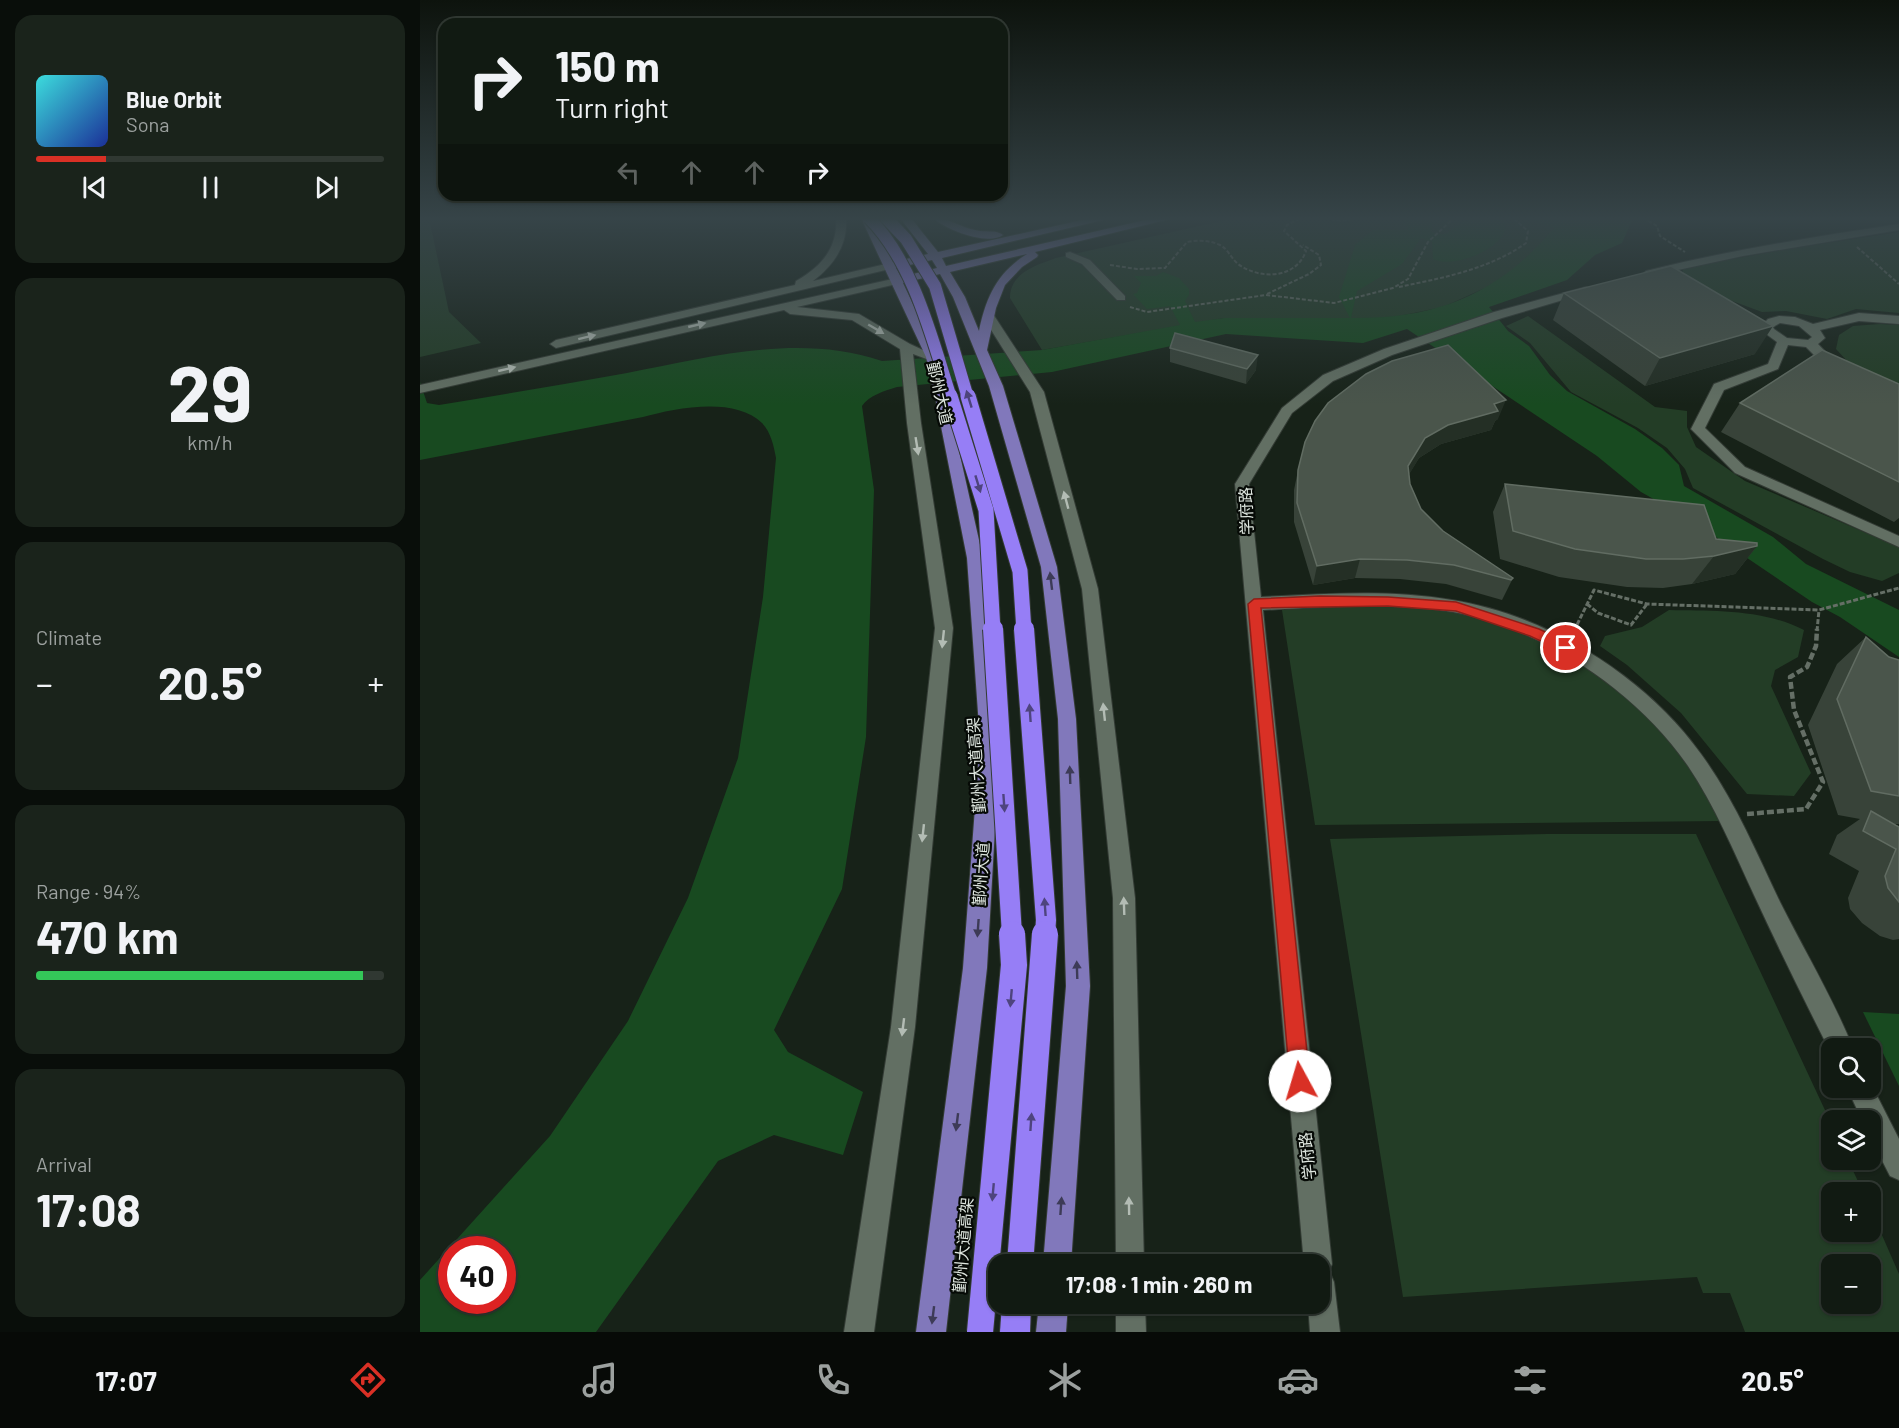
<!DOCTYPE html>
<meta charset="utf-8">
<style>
body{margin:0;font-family:Barlow,"Noto Sans SC",sans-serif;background:#1a231b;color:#f1f3f6;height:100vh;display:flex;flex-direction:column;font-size:22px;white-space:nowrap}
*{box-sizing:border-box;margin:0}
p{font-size:20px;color:#9ca19f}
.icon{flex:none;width:33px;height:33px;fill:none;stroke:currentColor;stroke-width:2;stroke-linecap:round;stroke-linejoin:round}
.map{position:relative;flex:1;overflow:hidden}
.panel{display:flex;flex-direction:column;gap:15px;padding:15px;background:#090e0a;width:420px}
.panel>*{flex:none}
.top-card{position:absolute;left:18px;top:18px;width:570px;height:183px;border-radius:18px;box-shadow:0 2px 4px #0004,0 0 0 2px #303832;background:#111a12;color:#f1f3f6;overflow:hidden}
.buttons{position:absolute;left:1401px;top:1038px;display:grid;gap:12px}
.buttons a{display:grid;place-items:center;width:60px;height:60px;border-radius:12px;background:#111a12;box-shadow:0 2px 4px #0004,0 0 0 2px #303832;font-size:30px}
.speed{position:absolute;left:18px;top:1236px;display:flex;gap:12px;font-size:30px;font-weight:700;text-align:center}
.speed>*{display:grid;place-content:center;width:78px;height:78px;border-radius:50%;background:#111a12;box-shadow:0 2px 4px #0004,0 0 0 2px #303832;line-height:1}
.speed .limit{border:9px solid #d22;background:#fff;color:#111}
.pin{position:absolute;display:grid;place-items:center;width:51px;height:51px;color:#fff;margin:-26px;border:3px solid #fff;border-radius:50%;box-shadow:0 2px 6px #0007}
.me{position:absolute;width:66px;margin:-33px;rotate:354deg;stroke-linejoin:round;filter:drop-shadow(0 0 4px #0008)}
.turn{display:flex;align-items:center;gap:21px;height:126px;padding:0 18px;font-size:27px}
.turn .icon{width:78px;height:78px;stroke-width:2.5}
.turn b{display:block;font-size:42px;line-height:51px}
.lanes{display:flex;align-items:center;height:57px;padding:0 18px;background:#0003;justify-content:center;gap:30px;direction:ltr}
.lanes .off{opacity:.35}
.big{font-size:45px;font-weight:700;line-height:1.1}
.panel .card{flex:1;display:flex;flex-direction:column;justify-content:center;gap:9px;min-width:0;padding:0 21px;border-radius:18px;background:#1a231b}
.panel .dial{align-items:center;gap:0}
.dial b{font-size:78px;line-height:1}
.song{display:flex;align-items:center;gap:18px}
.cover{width:72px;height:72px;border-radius:9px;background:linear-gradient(135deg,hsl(180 70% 55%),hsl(230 70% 35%))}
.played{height:6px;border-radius:3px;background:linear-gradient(90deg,#d93025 20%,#303832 20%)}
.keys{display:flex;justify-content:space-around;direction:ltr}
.heat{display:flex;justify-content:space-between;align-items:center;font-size:33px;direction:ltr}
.charge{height:9px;border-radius:4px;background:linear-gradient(90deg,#34c759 94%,#303832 0)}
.trip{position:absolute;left:568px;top:1254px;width:342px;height:60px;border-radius:18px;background:#111a12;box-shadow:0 2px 4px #0004,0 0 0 2px #303832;font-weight:700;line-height:60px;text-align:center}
.tab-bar{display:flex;height:96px;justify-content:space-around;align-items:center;background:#070a07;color:#9ca19f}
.tab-bar .icon{width:42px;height:42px}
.tab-bar .on{color:#d93025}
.tab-bar b{font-size:27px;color:#f1f3f6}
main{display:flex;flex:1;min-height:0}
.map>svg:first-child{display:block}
</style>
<main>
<section class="panel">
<div class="card">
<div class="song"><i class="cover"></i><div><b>Blue Orbit</b><p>Sona</p></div></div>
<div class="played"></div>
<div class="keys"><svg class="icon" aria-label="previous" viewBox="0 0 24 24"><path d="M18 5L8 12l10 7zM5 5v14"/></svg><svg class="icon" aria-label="pause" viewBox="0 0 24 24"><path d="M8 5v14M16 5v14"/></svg><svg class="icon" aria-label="next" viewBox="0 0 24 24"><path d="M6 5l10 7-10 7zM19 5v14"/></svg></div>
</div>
<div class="card dial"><b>29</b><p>km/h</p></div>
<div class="card"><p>Climate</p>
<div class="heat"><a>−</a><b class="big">20.5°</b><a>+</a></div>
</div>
<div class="card"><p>Range · 94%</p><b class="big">470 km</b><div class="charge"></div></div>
<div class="card"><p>Arrival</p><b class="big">17:08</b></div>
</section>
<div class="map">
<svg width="1479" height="1332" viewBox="0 0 1479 1332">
<rect width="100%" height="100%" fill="#172218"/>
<g fill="#233d26" fill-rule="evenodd">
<polygon points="0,218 9,218 29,312 61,343 0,357"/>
<path d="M 815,218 L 1163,218 L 1135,228 L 1112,255 L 1076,283 L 1023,307 L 964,319 L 804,318 L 622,350 L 590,298 C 590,273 616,265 636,258 Z"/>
<polygon points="1479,232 1479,313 1436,309 1407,319 1366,311 1342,312 1296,295 1262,275 1263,268 1368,249"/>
<polygon points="1108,316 1235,407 1267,411 1267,427 1276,447 1325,481 1479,547 1479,573 1462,581 1430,572 1403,559 1273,488 1265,469 1247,448 1218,428 1151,392 1110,343 1086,326"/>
<polygon points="1460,324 1479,325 1479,393 1429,363 1416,349 1419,335 1433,326"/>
<path d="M 890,605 C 931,606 973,603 1013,608 C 1088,619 1161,653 1216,705 C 1229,718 1247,731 1258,747 C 1274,770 1287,797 1302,821 L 895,825 L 862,610 Z"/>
<path d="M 1249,610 C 1294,611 1343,609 1384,630 L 1378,657 L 1355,670 L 1351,686 L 1391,773 L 1374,796 L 1327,794 L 1261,713 L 1207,665 L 1180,646 L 1185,636 L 1222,627 Z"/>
<path d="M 1128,834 L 1276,834 L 1411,1123 L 1412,1160 L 1428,1160 L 1443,1192 L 1412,1192 L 1412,1232 L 1450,1232 L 1451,1210 L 1479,1274 L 1479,1332 L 1325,1332 L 1310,1293 L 1283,1293 L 1277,1277 L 983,1297 L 910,839 ZM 1412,1264 L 1450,1264 L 1450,1304 L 1412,1304 Z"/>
</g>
<g fill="#184a20" fill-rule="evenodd">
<path d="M 984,218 L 1011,218 L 1012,232 C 1031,239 1029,228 1042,222 C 1055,217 1069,218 1083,218 L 1086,227 C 1082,250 1033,269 1013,259 L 1012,242 L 1001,238 L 982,264 L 937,291 L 931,318 C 1017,319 1079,294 1134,228 L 1106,218 L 1213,218 L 1202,243 L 1175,255 L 1147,280 L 1069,307 L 1088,331 L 1109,346 L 1130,375 L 1147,391 L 1215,429 L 1242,448 L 1259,465 L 1264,486 L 1353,537 L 1386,564 L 1479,610 L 1479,657 L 1420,617 L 1392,602 L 1271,520 L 1221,492 L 1177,456 L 987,329 L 943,343 L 806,334 L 632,372 L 477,387 C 465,391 449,395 442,406 L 454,490 L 446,737 L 422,889 L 354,1030 L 368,1052 L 443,1092 L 423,1155 L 354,1135 L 298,1161 L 176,1332 L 0,1332 L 0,1280 L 130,1136 L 208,1021 L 268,898 L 318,758 L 343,597 L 356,458 C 354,447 351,432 342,423 C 315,396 255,408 223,417 L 0,460 L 0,382 L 7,403 L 19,405 C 81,395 144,384 207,373 C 291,357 378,333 462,361 L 622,350 L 760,325 L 750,306 L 727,309 L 713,294 L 717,293 L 721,283 L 714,276 L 736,276 L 743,272 L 759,278 L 769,289 L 769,295 L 765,301 L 775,322 L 804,318 L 930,318 L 919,297 L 935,245 L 953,230 L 988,230 ZM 32,1250 L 82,1250 L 82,1300 L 32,1300 Z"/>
<polygon points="1443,1012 1479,1014 1479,1086"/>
</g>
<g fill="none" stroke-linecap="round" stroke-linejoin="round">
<defs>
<g id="minor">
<path d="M 416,218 L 426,218 C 428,245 414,265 393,281 L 470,263 L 476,266 L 474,268 L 136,348 L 130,344 L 136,340 L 375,285 L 376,281 C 401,267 418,248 416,218 Z"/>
<path d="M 1479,224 L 1479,230 L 1323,256 L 1230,276 L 1224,273 L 1226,271 C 1309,250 1394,237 1479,224 Z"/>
<polygon points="650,252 670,260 705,296 705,300 697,300 662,264 646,257 646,253"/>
<polygon points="477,278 483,281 481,283 377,307 439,314 490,344 518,357 512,361 493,354 501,423 533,628 495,1027 454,1332 424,1332 471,1027 515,628 487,423 480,349 432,320 370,314 364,310 0,393 0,385"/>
<path d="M 1166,287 L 1170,288 L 1170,292 L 1082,318 L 972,355 L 913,381 L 872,413 L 829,484 L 841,597 C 905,594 969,589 1032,600 C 1127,615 1225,676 1281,754 C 1314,799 1336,852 1360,902 C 1384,950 1413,998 1433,1048 L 1412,1048 L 1412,1055 C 1385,1002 1359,949 1334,895 C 1314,852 1295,806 1268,766 C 1216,691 1124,629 1033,612 C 971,601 906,607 843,610 L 912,1264 L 909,1271 L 914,1282 L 920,1332 L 890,1332 L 888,1304 L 900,1304 L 900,1264 L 884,1264 L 815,484 L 862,408 L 903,375 L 964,349 L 1074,312 Z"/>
<polygon points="569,313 573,314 624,392 678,589 715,898 724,1264 696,1264 693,898 662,589 610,392 563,317"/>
<path d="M 1439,313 L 1479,316 L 1479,324 L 1439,321 L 1400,330 L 1405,338 L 1398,344 L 1421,368 L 1415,372 L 1410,371 L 1386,347 L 1368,345 L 1358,369 L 1304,390 L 1285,428 L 1325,467 L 1479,536 L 1479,547 L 1315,473 L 1271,429 L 1294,384 L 1348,364 L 1357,342 L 1342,331 L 1341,326 L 1348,319 L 1359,316 L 1375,317 L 1393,324 ZM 1360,323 L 1379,326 L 1392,337 L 1388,340 L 1367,338 L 1354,329 L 1353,327 Z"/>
<polygon points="1450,1082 1479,1139 1479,1180 1470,1176 1450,1137 1450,1120 1442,1120 1427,1088 1450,1088"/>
<polygon points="696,1304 725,1304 726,1332 696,1332"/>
</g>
<g id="major">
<path d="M 441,218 L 451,218 L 473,262 L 508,254 L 480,218 L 491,218 L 518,252 L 671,218 L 692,218 L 522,258 L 526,266 L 734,218 L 754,218 L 615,252 L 618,255 L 617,257 L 602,267 L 585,285 L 576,308 L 567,350 L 583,386 L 637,567 L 656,719 L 670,986 L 651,1264 L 623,1264 L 646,986 L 638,719 L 621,567 L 569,386 L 533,297 L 520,274 L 483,283 L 518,357 L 563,558 L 580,741 L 567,968 L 526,1332 L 496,1332 L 543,968 L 560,741 L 547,558 L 516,401 L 506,357 ZM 607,254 C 577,273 566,297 559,331 L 545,297 L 530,272 ZM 512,260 L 517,268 L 481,277 L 476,268 Z"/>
<path d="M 513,218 C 530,218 543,229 560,231 C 568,232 577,230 583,235 C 568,246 526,230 513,218 Z"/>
<polygon points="619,1304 648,1304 646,1332 616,1332"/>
</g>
<polygon id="highway" points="582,1304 611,1304 610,1332 580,1332"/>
</defs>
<use href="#minor" stroke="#333b34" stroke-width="2"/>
<use href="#major" stroke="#333b34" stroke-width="2"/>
<use href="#highway" stroke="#333b34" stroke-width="2"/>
<g stroke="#656f66" stroke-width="2" stroke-dasharray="4 2" stroke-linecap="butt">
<polyline points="905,218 920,221 940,218"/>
<polyline points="1223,218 1237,226 1240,236 1265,252"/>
<polyline points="1033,219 1048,218"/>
<polyline points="1437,247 1479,284"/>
<path d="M 690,265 L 717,269 L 745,268 L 767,242 C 778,240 789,240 800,245 C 808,249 810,257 818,264 C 840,280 876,279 886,251 L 864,231 L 867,225 L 881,218"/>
<path d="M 979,287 C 1022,278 1070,269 1106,243 L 1108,231 L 1093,218"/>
<polyline points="847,294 889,274 901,265 899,255 883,245"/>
<polyline points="710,307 727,312 846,295 914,303 973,288 988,279 1008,242 1034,218"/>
</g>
<g stroke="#656f66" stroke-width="3" stroke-dasharray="5 2" stroke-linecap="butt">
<polyline points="1167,604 1178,613 1211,625 1227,604"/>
<polyline points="1154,631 1174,590 1227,604 1399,610 1479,588"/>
<polyline points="1397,631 1399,610"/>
</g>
<g stroke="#656f66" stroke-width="4.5" stroke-dasharray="7 3" stroke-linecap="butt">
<polyline points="1154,632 1155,629"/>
<polyline points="1327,814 1386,809 1403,782 1374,710 1370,677 1387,667 1396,646 1397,629"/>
</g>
<use href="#minor" fill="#626f63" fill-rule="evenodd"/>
<use href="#major" fill="#8178bb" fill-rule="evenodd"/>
<use href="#highway" fill="#967ef6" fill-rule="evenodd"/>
<defs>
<g id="highway-bridge-far3">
<path d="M 449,218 C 494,263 512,339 531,398"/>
<polyline points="466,218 486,239 515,286 548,398"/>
</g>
<g id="highway-bridge-far2">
<polyline points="530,396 566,510 573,631"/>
<polyline points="548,396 600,571 604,631"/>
</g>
<g id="highway-bridge-far1">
<polyline points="573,629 592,935"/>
<polyline points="604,629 626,920 625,935"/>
</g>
<g id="highway-bridge">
<polyline points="600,1264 625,934"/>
<polyline points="560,1332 594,965 592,934"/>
</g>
</defs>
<use href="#highway-bridge-far3" stroke="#333b34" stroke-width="14" stroke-linecap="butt"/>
<use href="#highway-bridge-far2" stroke="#333b34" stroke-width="17" stroke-linecap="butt"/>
<use href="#highway-bridge-far1" stroke="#333b34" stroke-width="22" stroke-linecap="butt"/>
<use href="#highway-bridge" stroke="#333b34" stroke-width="28" stroke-linecap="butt"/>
<use href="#highway-bridge-far3" stroke="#967ef6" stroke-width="12"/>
<use href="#highway-bridge-far2" stroke="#967ef6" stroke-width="15"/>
<use href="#highway-bridge-far1" stroke="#967ef6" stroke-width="20"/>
<use href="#highway-bridge" stroke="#967ef6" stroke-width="26"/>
</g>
<g fill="#384339">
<polygon points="1144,293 1335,354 1225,386 1133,320"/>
<polygon points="750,348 836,370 826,384 750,362"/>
<polygon points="1479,384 1479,518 1474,522 1301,432 1320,403"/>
<polygon points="1078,419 1075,421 1071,430 1021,444 999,458 989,474 990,484 1001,509 1023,531 1093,578 1082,600 1026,584 980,579 935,578 893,585 874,522 874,490 878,470"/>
<polygon points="1085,484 1296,539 1337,546 1315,574 1272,584 1243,588 1207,587 1139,577 1080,559 1073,512"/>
<polygon points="1446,637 1469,657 1479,660 1479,824 1474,824 1479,826 1479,939 1473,940 1460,936 1442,923 1430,909 1428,898 1439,871 1409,854 1417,835 1440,819 1418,815 1388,725 1417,664"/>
</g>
<g fill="#242f25">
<polygon points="1353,326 1335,354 1225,386 1240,358"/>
<polygon points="838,355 836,370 826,384 827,369"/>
<polygon points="1086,400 1078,419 1075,421 1071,430 1021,444 999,458 982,486 988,466 1005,438 1028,425 1074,404"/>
<polygon points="1337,546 1315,574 1272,584 1294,556"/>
<polygon points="940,559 935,578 893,585 897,566"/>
</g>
<g fill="#4a554b" stroke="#616c62" stroke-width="1.5">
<polygon points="1251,266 1353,326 1240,358 1144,293"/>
<polygon points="755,333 838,355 827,369 750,348"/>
<polygon points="1028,345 1086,400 1074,404 1078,411 1028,425 1005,438 988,466 990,484 1001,509 1023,531 1093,578 1091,580 1034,565 987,560 940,559 897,566 877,503 878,470 885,442 895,421 908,403 946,374 972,361"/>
<polygon points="1402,350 1479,384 1479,482 1320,403"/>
<polygon points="1085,484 1284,505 1296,539 1337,543 1337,546 1294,556 1263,559 1226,559 1155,549 1093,531"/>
<polygon points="1446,637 1469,657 1479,660 1479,796 1451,791 1417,699"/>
<polygon points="1451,811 1479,827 1479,902 1468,888 1465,876 1476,849 1443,831"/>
</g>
<defs><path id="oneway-solid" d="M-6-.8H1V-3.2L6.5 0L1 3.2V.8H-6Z" transform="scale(1.5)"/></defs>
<g fill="#b3bcb4">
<use href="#oneway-solid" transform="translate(277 325) rotate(-13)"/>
<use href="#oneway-solid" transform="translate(456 329) rotate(30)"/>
<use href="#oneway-solid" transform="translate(167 337) rotate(-14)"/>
<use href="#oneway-solid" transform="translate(87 369) rotate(-13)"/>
<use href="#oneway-solid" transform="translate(497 446) rotate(81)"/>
<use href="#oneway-solid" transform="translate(646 500) rotate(-105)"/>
<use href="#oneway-solid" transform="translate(523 639) rotate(96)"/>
<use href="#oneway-solid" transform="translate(684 712) rotate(-96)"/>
<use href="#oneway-solid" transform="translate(503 833) rotate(96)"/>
<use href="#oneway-solid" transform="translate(704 906) rotate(-92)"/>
<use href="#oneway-solid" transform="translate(483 1027) rotate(97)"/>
<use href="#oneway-solid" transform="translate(709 1206) rotate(-91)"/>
</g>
<g fill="#4e447e">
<use href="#oneway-solid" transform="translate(549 399) rotate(-107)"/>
<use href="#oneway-solid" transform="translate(558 484) rotate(73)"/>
<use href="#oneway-solid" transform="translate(610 713) rotate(-94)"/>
<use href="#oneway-solid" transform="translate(584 803) rotate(86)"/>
<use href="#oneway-solid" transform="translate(625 907) rotate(-94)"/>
<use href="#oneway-solid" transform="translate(591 998) rotate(95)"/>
<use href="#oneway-solid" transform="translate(611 1122) rotate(-86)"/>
<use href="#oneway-solid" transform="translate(573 1192) rotate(95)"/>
</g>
<g fill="#3d3b57">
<use href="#oneway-solid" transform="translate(631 581) rotate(-97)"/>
<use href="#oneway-solid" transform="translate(650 775) rotate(-92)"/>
<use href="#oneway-solid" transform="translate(558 928) rotate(94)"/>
<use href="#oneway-solid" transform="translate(657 970) rotate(-92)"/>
<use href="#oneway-solid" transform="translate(537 1122) rotate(97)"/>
<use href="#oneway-solid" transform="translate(641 1206) rotate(-86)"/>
<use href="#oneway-solid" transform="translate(513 1315) rotate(97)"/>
</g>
<linearGradient id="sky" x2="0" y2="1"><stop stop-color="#0d130d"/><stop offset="0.54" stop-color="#364448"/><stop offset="1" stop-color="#364448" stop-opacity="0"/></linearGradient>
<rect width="1479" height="405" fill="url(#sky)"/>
<polygon fill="#d93025" stroke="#8d1f18" stroke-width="1.5" points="900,596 968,597 1036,602 1119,629 1151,644 1153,648 1146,653 1110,636 1036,611 968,606 841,608 890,1081 887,1088 880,1091 873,1088 870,1081 828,604 834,599"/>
<g text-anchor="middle" stroke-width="4.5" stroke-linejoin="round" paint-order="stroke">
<g font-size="16" fill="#dee6df" stroke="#060a06">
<text transform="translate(520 393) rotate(77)" y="6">鄞州大道</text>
<text transform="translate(826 511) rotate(-92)" y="6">学府路</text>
<text transform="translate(556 765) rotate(-94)" y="6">鄞州大道高架</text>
<text transform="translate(561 874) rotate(-86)" y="6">鄞州大道</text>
<text transform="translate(887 1156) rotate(-96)" y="6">学府路</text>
<text transform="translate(543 1245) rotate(-85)" y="6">鄞州大道高架</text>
</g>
</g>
</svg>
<div class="buttons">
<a><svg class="icon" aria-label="search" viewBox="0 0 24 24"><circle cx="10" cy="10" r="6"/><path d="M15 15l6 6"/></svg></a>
<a><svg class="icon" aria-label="layers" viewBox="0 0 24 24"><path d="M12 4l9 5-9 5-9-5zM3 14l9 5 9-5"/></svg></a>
<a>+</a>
<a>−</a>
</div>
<div class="speed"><div class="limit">40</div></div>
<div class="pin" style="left:1146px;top:648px;background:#d93025"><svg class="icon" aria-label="arrive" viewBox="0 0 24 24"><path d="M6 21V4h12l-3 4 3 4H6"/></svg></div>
<svg class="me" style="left:880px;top:1081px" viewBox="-20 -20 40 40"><circle r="19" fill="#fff"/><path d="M0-13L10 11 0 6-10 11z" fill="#d93025"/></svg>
<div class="trip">17:08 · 1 min · 260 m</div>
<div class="top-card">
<div class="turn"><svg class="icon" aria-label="right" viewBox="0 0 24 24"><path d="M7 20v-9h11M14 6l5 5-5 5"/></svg><div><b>150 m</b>Turn right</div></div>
<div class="lanes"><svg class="icon off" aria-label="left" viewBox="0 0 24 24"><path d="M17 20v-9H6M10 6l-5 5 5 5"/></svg><svg class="icon off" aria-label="ahead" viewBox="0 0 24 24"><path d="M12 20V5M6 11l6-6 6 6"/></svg><svg class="icon off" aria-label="ahead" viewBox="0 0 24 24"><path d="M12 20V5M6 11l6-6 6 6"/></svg><svg class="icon" aria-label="right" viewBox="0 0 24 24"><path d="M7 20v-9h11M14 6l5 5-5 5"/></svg></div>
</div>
</div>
</main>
<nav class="tab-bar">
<b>17:07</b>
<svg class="icon on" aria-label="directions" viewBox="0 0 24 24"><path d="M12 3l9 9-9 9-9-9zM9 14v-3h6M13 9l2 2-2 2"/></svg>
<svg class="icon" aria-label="music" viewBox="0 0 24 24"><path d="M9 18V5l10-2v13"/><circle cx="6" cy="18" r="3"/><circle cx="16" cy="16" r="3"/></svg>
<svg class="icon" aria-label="phone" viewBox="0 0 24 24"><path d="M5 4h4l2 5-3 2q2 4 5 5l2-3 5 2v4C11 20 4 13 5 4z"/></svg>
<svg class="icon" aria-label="climate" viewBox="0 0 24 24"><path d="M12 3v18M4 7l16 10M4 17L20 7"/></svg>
<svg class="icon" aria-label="car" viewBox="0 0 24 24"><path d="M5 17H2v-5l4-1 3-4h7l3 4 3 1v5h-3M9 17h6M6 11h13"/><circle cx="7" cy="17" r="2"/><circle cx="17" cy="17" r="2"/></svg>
<svg class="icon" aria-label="filters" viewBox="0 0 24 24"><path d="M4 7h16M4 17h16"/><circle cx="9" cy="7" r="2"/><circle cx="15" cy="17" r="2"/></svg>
<b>20.5°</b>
</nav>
